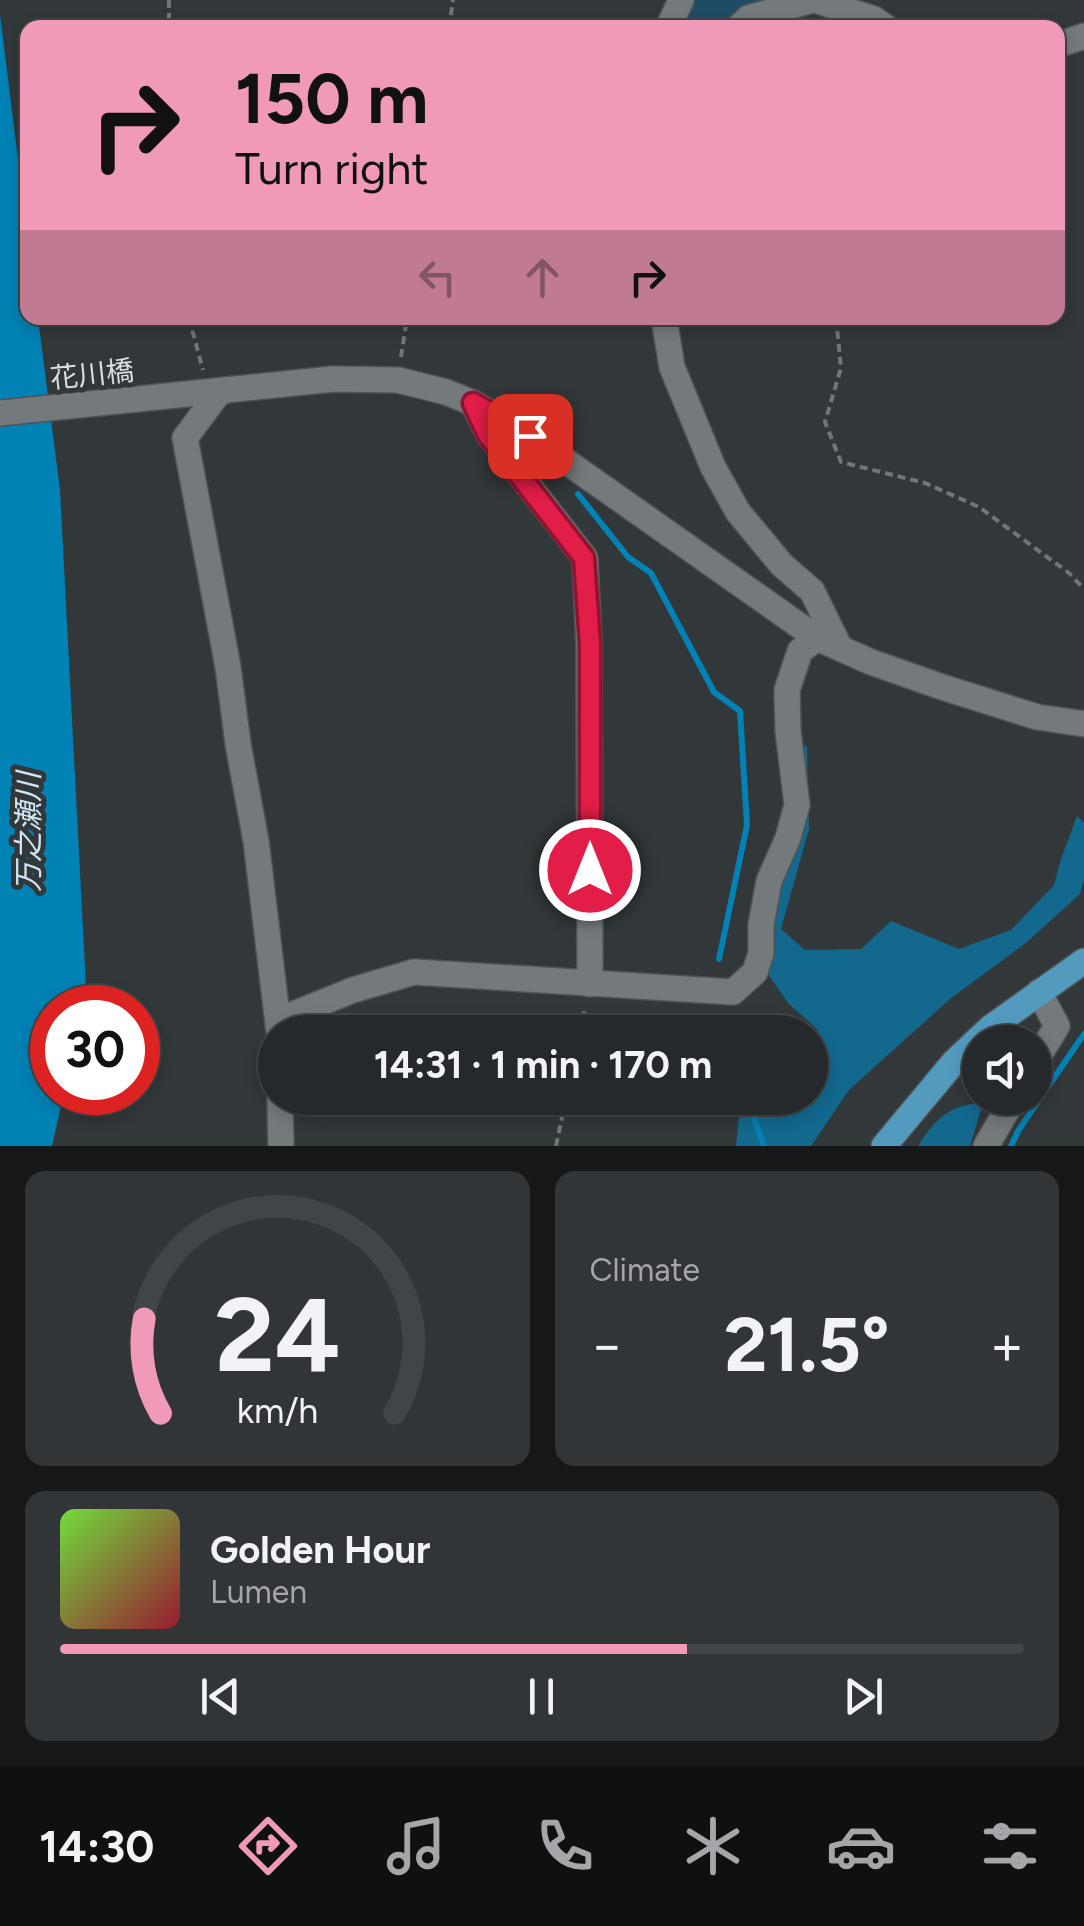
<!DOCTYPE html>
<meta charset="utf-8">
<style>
body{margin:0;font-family:Figtree,"Noto Sans JP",sans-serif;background:#323537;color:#f1f3f6;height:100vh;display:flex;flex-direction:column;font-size:38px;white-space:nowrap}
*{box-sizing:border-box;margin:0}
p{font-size:32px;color:#a4a6a9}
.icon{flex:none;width:55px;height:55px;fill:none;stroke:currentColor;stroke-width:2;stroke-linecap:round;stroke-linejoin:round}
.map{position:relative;height:1146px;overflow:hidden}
.panel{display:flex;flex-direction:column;gap:25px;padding:25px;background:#151718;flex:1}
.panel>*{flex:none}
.banner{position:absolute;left:20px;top:20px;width:1045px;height:305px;border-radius:20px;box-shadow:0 5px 15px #0003,0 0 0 2px #424547;background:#f09ab7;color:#111;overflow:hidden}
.controls{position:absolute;left:962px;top:1025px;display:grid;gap:20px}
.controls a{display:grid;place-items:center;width:90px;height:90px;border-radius:50%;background:#26292b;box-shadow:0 5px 15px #0003,0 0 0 2px #424547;font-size:50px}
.speed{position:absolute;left:30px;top:985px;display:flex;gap:20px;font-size:50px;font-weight:700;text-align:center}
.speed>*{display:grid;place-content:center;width:130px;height:130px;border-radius:50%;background:#26292b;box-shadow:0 5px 15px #0003,0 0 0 2px #424547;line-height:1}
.speed .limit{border:15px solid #d22;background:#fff;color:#111}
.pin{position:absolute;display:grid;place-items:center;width:85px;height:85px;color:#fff;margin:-42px;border-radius:20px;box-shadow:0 5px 15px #0006}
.me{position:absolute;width:110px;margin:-55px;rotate:0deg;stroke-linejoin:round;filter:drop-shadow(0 0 8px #0008)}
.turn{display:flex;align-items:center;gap:35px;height:210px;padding:0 50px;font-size:45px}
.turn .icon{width:130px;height:130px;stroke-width:2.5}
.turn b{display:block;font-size:70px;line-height:85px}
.lanes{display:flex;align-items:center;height:95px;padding:0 50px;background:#0003;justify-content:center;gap:50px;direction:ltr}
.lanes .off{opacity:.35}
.big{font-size:75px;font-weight:700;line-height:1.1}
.panel .tile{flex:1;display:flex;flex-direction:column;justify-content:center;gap:15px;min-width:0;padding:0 35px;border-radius:20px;background:#323537}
.panel .dial{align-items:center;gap:0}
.dial svg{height:260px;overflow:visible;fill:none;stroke:#424547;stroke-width:7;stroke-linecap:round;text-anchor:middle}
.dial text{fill:#f1f3f6;stroke:none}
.song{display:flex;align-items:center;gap:30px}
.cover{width:120px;height:120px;border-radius:15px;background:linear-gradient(135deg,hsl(100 70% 55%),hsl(350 70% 35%))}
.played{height:10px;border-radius:5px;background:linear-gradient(90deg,#f09ab7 65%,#424547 65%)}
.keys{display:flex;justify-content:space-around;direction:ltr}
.heat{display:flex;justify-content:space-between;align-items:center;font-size:55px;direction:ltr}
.panel .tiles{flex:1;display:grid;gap:25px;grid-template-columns:1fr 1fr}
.tile:last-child{grid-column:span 2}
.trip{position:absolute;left:258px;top:1015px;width:570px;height:100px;border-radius:50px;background:#26292b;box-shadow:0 5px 15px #0003,0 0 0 2px #424547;font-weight:700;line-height:100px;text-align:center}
.dock{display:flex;height:160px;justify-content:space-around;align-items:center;background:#0f1011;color:#a4a6a9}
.dock .icon{width:70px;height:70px}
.dock .active{color:#f09ab7}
.dock b{font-size:45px;color:#f1f3f6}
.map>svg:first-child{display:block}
</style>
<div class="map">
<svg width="1084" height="1146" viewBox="0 0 1084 1146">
<rect width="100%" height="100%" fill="#323739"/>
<polygon fill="#1e4c64" points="694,0 767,0 760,27 682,28"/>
<g fill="#13688e">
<polygon points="807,746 809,829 781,929 805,950 861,949 891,921 959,949 1011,930 1054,885 1061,859 1077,816 1084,823 1084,879 1080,894 1027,942 950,999 849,1090 811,1146 736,1146 741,1098 810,1098 810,1043 818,1030 788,1003 766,971 799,748"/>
<path d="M 983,1103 L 970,1146 L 918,1146 C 935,1119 950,1104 983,1103 Z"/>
</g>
<polygon fill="#0082b4" points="0,15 27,231 28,318 38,318 60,490 86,987 82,1007 52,1008 52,1092 64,1093 52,1146 0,1146"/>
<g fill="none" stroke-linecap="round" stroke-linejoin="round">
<g stroke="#0082b4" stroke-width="6">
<polyline points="578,494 628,557 651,573 714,692 740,711 747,825 719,959"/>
<polyline points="747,1098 764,1146"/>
<polyline points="1011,1146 1018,1131 1084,1034"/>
</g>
<defs>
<g id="minor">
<polyline points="815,0 874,19 887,28"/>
<polyline points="668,28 681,0"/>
<polyline points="738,28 748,18 813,0"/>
<polyline points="1058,45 1084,36"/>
<polyline points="664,318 672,367 713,467 738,512 782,565 812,591 840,648"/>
<polyline points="225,390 217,395 185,438 228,667 238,744 256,841 279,1032"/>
<polyline points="473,403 489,435 585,558 589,644 590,984"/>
<polyline points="0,413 333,379 398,380 446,392 473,403 530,436 817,638 871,662 942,687 1037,717 1084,724"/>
<polyline points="279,1020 353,990 414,972 733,992 755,972 761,953 761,925 769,881 788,838 797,805 788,731 787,690 800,651 817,638"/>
<polyline points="1035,1062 1057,1026 1039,992"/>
<polyline points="280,1098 281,1146"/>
<polyline points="986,1146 1014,1098"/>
</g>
<polyline id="major" points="884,1146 954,1062 990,1028 1084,961"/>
</defs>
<use href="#minor" stroke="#505356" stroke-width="28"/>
<use href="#major" stroke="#505356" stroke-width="28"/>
<g stroke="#727678" stroke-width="4" stroke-dasharray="8 5" stroke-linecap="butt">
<polyline points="169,0 169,28"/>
<polyline points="449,28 453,0"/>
<polyline points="189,318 203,370"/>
<polyline points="836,318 841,368 825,422 841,462 925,483 979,507 1069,573 1084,589"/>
<polyline points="401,357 407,318"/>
<polyline points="580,1032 585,1008"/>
<polyline points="556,1146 566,1098"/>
</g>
<use href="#minor" stroke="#74797c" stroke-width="25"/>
<use href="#major" stroke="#529bbf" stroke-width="25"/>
</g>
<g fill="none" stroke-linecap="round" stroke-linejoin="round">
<defs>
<polyline id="route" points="530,436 473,403 488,435 584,558 590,644 590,870"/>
</defs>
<use href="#route" stroke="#92132f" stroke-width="25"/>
<use href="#route" stroke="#e11d48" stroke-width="18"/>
</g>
<g text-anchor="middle" stroke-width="10" stroke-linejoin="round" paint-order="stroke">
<g font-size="28" fill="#daddde" stroke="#323739">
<text transform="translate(92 374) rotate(-6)" y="10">花川橋</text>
</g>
<g font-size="30" font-style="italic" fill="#cfe5f3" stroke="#323739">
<text transform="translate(29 832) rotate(-90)" y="10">万之瀬川</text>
</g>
</g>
</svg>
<div class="controls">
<a><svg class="icon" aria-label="sound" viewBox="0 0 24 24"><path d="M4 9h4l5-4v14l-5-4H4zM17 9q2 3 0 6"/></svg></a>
</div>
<div class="speed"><div class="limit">30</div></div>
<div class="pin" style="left:530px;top:436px;background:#d93025"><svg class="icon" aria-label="arrive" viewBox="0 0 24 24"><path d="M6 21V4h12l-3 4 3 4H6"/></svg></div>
<svg class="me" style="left:590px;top:870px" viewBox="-20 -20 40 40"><circle r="17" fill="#e11d48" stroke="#fff" stroke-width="3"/><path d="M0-11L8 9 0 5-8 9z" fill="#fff"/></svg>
<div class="trip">14:31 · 1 min · 170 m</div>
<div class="banner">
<div class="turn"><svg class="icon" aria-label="right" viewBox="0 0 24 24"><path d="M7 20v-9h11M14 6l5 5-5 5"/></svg><div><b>150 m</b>Turn right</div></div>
<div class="lanes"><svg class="icon off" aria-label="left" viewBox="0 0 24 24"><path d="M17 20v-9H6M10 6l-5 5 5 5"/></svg><svg class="icon off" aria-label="ahead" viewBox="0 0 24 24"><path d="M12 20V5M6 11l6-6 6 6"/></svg><svg class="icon" aria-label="right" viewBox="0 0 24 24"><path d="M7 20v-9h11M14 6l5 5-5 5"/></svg></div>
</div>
</div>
<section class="panel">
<div class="tiles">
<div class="tile dial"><svg viewBox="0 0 100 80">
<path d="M14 69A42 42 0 1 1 86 69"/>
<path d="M14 69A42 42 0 0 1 9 40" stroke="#f09ab7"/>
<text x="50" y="56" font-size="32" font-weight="700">24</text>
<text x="50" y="72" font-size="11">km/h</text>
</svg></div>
<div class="tile"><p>Climate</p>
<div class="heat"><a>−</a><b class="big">21.5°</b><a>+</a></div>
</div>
<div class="tile">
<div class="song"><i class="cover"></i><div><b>Golden Hour</b><p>Lumen</p></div></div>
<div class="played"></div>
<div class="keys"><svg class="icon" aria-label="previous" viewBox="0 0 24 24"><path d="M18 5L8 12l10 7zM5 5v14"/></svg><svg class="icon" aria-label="pause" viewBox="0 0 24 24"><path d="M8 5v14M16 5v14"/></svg><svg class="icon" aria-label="next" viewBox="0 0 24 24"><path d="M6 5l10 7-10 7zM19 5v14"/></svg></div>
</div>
</div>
</section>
<nav class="dock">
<b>14:30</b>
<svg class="icon active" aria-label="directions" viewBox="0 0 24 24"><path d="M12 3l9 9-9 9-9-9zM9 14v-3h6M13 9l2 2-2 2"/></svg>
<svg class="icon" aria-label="music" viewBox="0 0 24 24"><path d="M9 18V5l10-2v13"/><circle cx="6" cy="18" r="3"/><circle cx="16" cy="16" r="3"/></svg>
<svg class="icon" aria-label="phone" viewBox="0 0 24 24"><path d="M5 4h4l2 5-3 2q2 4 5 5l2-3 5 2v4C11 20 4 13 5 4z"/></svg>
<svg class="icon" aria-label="climate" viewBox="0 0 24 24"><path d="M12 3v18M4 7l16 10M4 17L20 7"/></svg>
<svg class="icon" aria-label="car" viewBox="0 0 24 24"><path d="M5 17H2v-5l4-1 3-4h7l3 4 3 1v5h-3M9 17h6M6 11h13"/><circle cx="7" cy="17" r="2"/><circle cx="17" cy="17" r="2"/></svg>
<svg class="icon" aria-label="filters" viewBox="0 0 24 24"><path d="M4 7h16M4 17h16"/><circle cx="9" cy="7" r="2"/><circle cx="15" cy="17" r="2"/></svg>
</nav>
